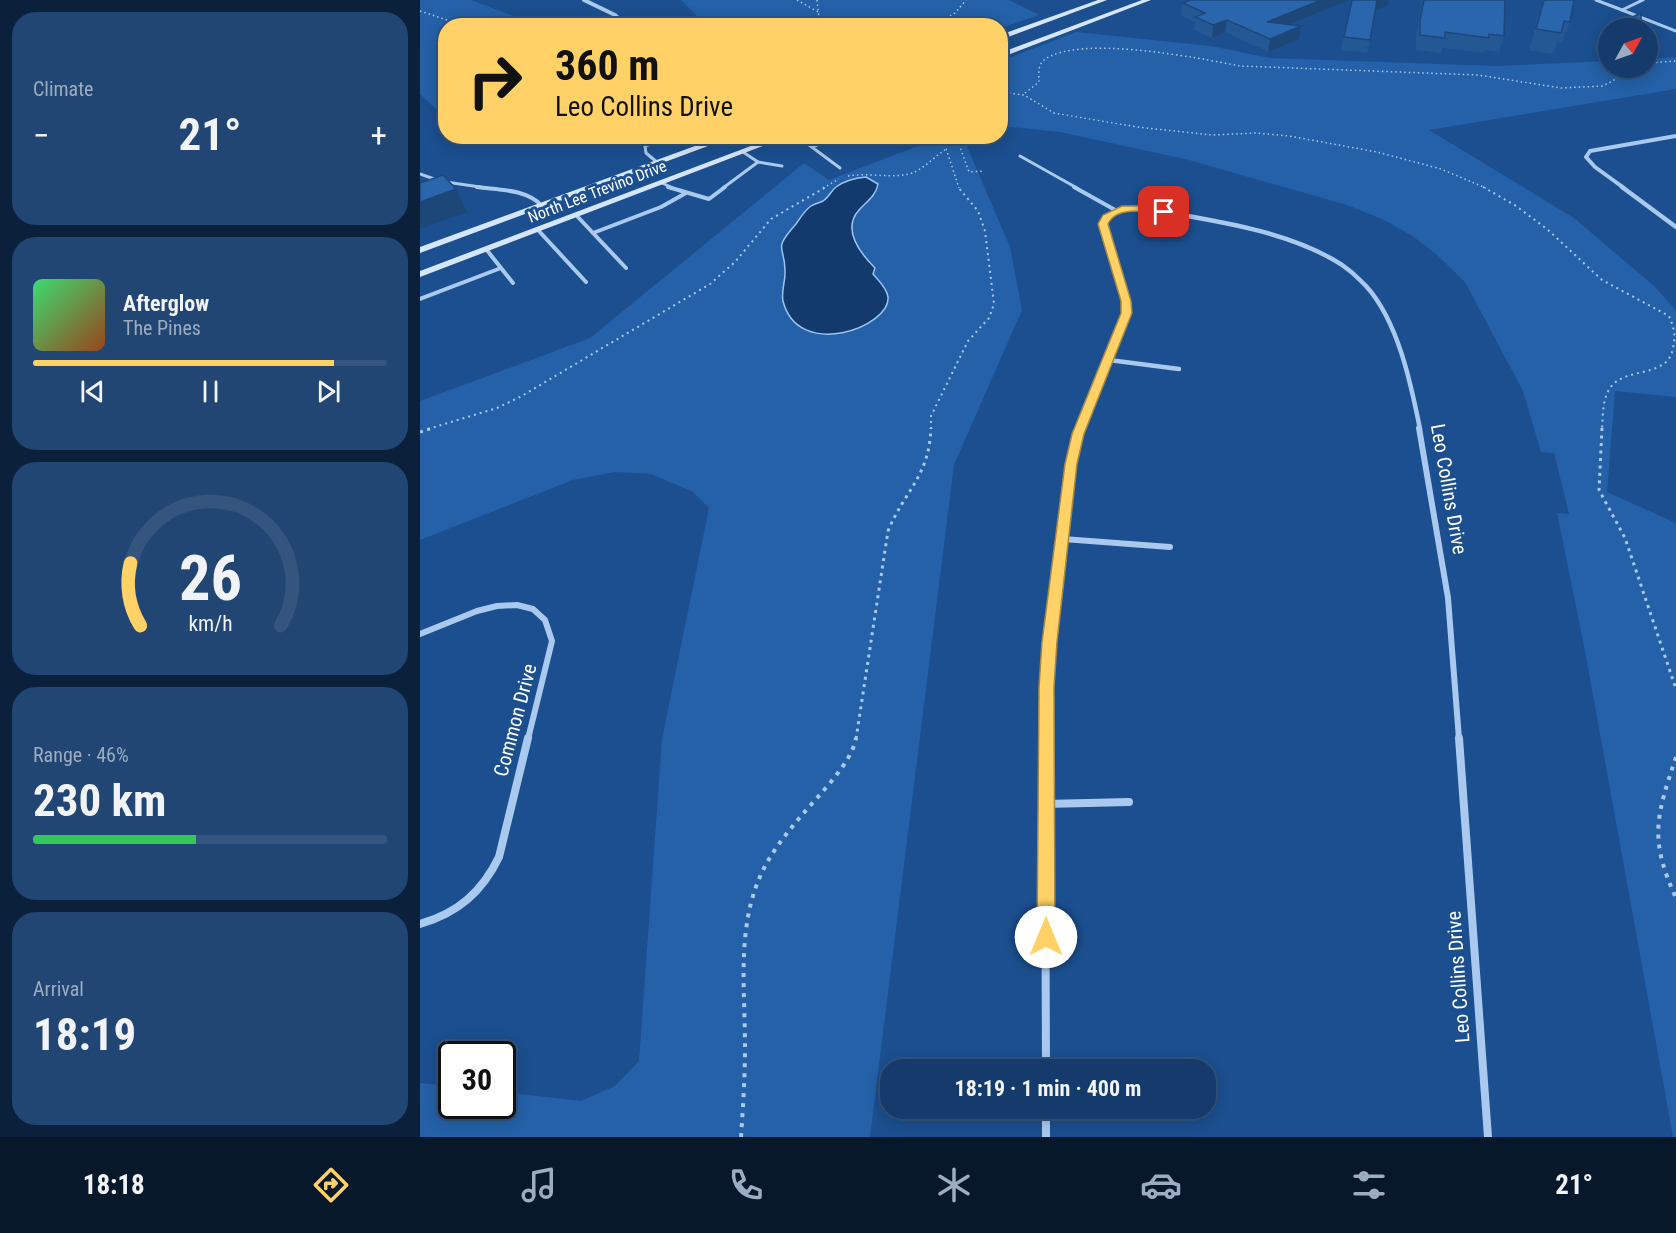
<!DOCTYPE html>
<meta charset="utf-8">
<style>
body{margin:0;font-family:"Roboto Condensed",sans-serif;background:#214673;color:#f1f3f6;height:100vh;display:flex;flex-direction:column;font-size:22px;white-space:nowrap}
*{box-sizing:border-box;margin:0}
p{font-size:20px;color:#9dadc1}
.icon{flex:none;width:33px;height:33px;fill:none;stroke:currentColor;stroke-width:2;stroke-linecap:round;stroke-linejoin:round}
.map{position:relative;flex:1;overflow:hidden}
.panel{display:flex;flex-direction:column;gap:12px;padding:12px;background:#0b203b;width:420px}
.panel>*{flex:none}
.guide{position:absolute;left:18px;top:18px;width:570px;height:126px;border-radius:24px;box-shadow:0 3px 15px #0003,0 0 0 2px #33557e;background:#ffd166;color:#111;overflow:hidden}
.needle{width:39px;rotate:50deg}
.buttons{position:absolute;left:1178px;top:18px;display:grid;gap:12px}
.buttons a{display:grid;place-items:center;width:60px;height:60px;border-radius:50%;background:#143b6b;box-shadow:0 3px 15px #0003,0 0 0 2px #33557e;font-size:30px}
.speed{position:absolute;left:18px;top:1041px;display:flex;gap:12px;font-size:30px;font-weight:700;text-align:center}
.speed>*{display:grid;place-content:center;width:78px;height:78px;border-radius:50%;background:#143b6b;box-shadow:0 3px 15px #0003,0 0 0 2px #33557e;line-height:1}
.speed .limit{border:3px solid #111;border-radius:9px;background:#fff;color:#111}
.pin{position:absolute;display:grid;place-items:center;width:51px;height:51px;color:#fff;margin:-26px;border-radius:12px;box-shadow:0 3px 9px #0006}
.me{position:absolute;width:66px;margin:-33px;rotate:0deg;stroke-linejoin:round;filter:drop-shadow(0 0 4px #0008)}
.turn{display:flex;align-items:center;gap:21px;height:126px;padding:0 18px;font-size:27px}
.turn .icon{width:78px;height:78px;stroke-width:2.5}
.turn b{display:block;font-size:42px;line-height:51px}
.big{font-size:45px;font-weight:700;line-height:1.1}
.panel .widget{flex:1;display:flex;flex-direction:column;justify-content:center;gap:9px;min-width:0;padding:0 21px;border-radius:24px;background:#214673}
.panel .dial{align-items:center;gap:0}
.dial svg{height:156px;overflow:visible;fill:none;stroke:#33557e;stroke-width:7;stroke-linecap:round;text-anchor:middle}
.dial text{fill:#f1f3f6;stroke:none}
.song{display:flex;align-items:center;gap:18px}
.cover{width:72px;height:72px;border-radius:9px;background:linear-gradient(135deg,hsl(140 70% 55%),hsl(20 70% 35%))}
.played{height:6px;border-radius:3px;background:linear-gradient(90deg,#ffd166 85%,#33557e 85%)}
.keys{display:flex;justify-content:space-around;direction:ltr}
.heat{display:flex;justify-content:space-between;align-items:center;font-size:33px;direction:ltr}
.charge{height:9px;border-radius:4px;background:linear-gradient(90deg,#34c759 46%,#33557e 0)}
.trip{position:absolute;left:460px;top:1059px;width:336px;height:60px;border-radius:24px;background:#143b6b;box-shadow:0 3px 15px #0003,0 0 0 2px #33557e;font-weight:700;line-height:60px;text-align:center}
.dock{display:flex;height:96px;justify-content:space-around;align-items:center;background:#08182b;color:#9dadc1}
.dock .icon{width:42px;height:42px}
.dock .active{color:#ffd166}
.dock b{font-size:27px;color:#f1f3f6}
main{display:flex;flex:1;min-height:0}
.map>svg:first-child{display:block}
</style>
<main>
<section class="panel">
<div class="widget"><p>Climate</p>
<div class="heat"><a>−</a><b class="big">21°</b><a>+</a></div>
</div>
<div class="widget">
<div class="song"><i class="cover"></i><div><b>Afterglow</b><p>The Pines</p></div></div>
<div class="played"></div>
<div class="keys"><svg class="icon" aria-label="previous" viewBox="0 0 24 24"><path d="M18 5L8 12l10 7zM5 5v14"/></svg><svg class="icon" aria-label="pause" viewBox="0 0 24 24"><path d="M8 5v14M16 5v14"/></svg><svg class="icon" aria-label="next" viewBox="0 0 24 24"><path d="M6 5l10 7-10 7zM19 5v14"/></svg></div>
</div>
<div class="widget dial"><svg viewBox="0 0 100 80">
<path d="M14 69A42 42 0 1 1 86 69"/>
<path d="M14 69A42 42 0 0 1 9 37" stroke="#ffd166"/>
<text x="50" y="56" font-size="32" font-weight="700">26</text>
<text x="50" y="72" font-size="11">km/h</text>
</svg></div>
<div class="widget"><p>Range · 46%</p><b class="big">230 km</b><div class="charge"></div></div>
<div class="widget"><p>Arrival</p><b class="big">18:19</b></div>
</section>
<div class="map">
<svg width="1256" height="1137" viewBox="0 0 1256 1137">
<rect width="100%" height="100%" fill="#1b4f8f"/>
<g fill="#2461a8">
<polygon points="0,0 51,0 118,25 26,26 25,124 20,113 0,94"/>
<polygon points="261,0 589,0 619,15 581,28 580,26 287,26"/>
<polygon points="656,32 791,46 850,58 1077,66 1188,61 1188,68 1227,68 1227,59 1256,57 1256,89 1009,130 1154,218 1233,285 1256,310 1256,397 1195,391 1187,492 1256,523 1256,1137 1253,1137 1165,651 1137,513 1149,514 1134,453 1121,452 1103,391 1045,282 1016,254 991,235 964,220 927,205 769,160 640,132 581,126 581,61"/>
<polygon points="62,137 169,137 122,144"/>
<polygon points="514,137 543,137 590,247 602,310 534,465 450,1137 0,1137 0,1083 31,1086 32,1106 82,1106 83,1092 161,1101 195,1086 219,1061 242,739 289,508 273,492 231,474 195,472 153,480 0,540 0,401 170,338 384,163 409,180 516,139"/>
</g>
<path fill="#123a6d" stroke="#9cc4f0" stroke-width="1.5" d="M 446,177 L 458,184 C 456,196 446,202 439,210 C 421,230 441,254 455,268 L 453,274 C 458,280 467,288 468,297 C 471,327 378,361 363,301 C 361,293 365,282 365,273 C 366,245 351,252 376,224 C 380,218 385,210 391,206 C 394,204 399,203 403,201 C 409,197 411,191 416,187 C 424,181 436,178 446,177 Z"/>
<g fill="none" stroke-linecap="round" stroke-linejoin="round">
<g stroke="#a9c9ee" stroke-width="1.5" stroke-dasharray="1.5 3" stroke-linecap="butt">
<polyline points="377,0 398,12"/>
<polyline points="397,0 400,26"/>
<polyline points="0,11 45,26"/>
<polyline points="515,26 535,13 546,0"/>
<polyline points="1227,63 1256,61"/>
<polyline points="580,92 604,95 634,113 717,127 792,135 836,133 869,136 957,152 1021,169 1066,188"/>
<path d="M 605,93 L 619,82 C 619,75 617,66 624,60 C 658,34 778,58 820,66 L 1058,75 L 1141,88 L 1182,86 L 1193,81 L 1205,68"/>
<polyline points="522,136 539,188"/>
<polyline points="536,136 549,172 564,171"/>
<path d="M 428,176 C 448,172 477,180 495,172 C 506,166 516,156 526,149"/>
<polyline points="403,188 419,179"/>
</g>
<g stroke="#a9c9ee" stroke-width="2" stroke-dasharray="2 4" stroke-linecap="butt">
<path d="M 1063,187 L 1096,206 L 1127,229 L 1182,280 L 1249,316 C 1254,327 1256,336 1253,348 C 1248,379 1205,366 1190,388 C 1182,400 1183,416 1182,429"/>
<polyline points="8,429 77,408 100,397 290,284 315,262 351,219 406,187"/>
<polyline points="511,429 511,416 548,341 569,318 574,304 565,231 558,211 538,187"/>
</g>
<g stroke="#a9c9ee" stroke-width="3" stroke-dasharray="3 4.5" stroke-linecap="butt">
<polyline points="1182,428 1179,490 1205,538 1256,689"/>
<polyline points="0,432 13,428"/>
<path d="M 436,739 L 468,531 C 485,490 509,477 511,428"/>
</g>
<g stroke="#a9c9ee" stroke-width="4" stroke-dasharray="4 6" stroke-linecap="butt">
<path d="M 1256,757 C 1236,817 1229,839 1256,898"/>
<path d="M 321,1137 C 323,1107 325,1077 325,1046 C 325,991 317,931 339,879 C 349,855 365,835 382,815 C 398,796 432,763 436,738"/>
</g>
<g stroke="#a9c9ee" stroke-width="3">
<polyline points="1176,0 1202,10 1223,0"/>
<polyline points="1202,10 1256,31"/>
<polyline points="377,136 420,168"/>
<polyline points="224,139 226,153 238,163"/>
<polyline points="225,146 253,136"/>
<polyline points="392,147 418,136"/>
<polyline points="323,152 338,162"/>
<polyline points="600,156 657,188"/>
<polyline points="0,174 17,180"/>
<polyline points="26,182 67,188"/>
<polyline points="242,183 253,188"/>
<polyline points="303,188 338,162 362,166"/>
</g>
<g stroke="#a9c9ee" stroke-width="4">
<path d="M 57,187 C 79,190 107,189 122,206"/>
<polyline points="248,187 289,199 305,187"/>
<polyline points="654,187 697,211"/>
<polyline points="156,215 173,233"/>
<polyline points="118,230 166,282"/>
<polyline points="81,268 93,283"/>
<polyline points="206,268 173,233 241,207 266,193"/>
<polyline points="0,299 81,268 66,249"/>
</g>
<g stroke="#a9c9ee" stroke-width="4">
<polyline points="164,0 195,15 207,26"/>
<polyline points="1204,188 1175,167 1166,157 1170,151 1256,136"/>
</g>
<g stroke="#a9c9ee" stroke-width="4.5">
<polyline points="1202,187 1256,227"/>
<polyline points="689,360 759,369"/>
<path d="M 660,429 L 707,313 L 706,301 L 683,224 C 688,215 693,210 704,209 C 723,205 744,211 762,215 C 813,224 869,234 914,260 C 927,267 936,276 946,286 C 978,321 991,384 1000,429"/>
</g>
<g stroke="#a9c9ee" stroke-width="6">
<polyline points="999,428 1028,598 1039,739"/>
<polyline points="643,539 750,547"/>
<polyline points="0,634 57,611 77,606 97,605 113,609 125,620 132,641 108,739"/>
<polyline points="627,739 630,642 651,464 660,428"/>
</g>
<g stroke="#a9c9ee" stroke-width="8">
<polyline points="1039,738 1068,1137"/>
<polyline points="625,804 709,802"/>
<path d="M 0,924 C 38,913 62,892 79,857 L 108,738"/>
<polyline points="626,1070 625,804 627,738"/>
<polyline points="626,1108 626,1137"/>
</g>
<g fill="#d6e6fa" fill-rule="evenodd">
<polygon points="678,0 687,0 580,40 580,35"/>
<polygon points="722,0 731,0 580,58 580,53"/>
<polygon points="302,136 315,136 0,253 0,247"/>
<polygon points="357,136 369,136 0,277 0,271"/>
</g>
</g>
<g fill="#245895">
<polygon points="929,0 868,25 879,39 848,52 805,32 792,38 774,30 775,22 761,15 763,3"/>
<polygon points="931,0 968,5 955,10 947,53 921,50"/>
<polygon points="1002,0 1085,0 1084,36 1079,52 1065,50 1064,53 1022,48 1021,53 996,50 996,36"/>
<polygon points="1123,0 1154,0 1150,22 1142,43 1137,43 1133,54 1109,50"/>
<polygon points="1188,30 1188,50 1184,50 1184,39"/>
</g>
<g fill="#1d4779">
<polygon points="901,0 929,0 845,34 847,22"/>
<polygon points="957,0 969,0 968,5 954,11"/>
<polygon points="807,20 805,32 792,38 793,25"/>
<polygon points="881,26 879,39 848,52 850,39"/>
<polygon points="36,189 47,212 0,229 0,202"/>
</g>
<g fill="#2a66ad" stroke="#1d4779" stroke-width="1.5">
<polygon points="770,0 901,0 847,22 881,26 850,39 807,20 793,25 775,17 785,13 763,3"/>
<polygon points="932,0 957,0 950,40 924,37"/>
<polygon points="1004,0 1085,0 1084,36 1069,34 1069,38 1025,32 1025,38 1000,35 1000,20"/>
<polygon points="1124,0 1154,0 1150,22 1144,21 1141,33 1116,29"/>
<polygon points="1221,13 1221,28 1189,28"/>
<polygon points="23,175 36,189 0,202 0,183"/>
</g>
<path fill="#ffd166" stroke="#a68842" stroke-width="1.5" d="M 702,206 L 725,206 L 749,212 L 744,215 C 728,212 697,205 688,224 L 711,301 L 712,313 L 664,434 L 657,464 L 637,642 L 634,687 L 635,937 L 632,943 L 626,945 L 619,943 L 617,937 L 619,687 L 622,642 L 645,464 L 652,434 L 701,313 L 701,301 L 678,224 L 683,215 Z"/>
<g text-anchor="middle" stroke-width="6" stroke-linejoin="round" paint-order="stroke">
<g font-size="16" fill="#fff" stroke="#1b4f8f">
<text transform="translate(177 191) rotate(-21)" y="6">North Lee Trevino Drive</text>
</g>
<g font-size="20" fill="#fff" stroke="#1b4f8f">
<text transform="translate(1029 489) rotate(80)" y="7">Leo Collins Drive</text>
<text transform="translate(95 720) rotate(-75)" y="7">Common Drive</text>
<text transform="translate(1038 977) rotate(-94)" y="7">Leo Collins Drive</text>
</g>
</g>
</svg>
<div class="buttons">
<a><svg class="needle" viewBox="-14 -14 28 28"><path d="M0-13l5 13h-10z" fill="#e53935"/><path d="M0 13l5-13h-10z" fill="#9dadc1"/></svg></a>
</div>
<div class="speed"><div class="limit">30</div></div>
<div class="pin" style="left:744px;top:212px;background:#d93025"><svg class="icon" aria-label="arrive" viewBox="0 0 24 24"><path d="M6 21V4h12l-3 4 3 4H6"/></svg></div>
<svg class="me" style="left:626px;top:937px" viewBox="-20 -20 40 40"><circle r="19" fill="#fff"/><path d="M0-13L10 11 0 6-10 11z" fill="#ffd166"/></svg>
<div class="trip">18:19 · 1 min · 400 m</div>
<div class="guide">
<div class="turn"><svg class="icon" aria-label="right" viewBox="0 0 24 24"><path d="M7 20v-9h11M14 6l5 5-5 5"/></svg><div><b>360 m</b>Leo Collins Drive</div></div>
</div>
</div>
</main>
<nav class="dock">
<b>18:18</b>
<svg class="icon active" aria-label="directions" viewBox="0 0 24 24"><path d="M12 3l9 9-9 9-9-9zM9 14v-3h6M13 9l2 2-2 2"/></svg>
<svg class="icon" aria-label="music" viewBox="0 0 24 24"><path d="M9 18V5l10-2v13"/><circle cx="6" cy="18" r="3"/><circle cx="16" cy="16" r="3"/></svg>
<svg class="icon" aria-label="phone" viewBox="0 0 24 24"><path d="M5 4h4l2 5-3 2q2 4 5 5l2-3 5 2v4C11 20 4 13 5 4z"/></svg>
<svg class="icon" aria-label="climate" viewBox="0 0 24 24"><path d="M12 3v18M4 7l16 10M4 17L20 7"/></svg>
<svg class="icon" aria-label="car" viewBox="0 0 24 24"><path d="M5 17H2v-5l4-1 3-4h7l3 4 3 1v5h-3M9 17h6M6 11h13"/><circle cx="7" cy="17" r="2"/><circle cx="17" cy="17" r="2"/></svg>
<svg class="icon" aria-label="filters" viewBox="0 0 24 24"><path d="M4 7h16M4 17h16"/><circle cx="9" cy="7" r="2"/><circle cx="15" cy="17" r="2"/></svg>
<b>21°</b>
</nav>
